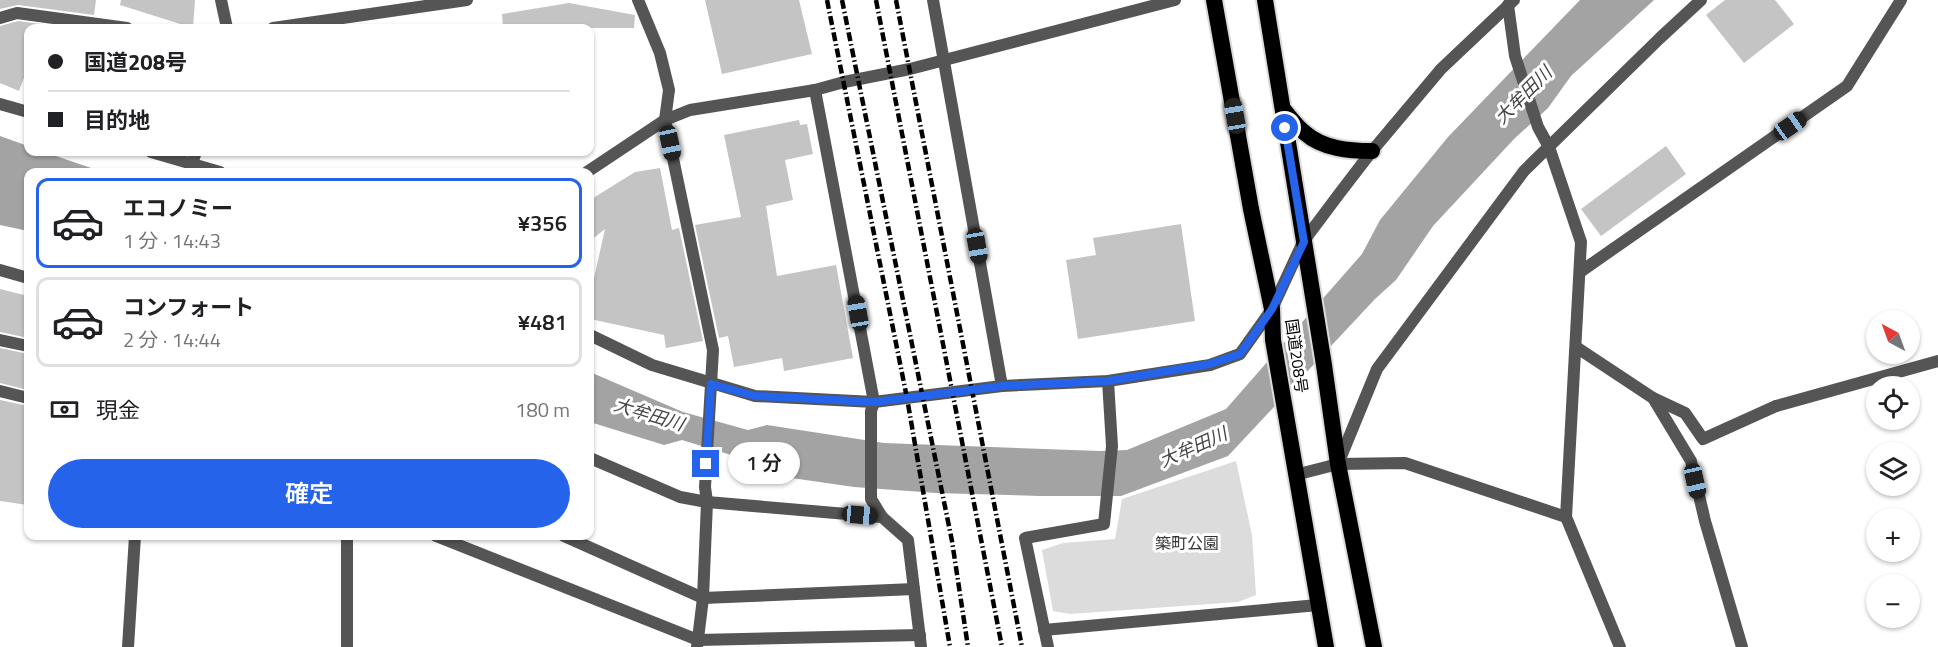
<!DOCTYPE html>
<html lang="ja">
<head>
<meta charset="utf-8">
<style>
	body { margin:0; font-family:"Titillium Web","Noto Sans JP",sans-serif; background:#f6f6f6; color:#202124; height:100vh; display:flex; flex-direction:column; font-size:22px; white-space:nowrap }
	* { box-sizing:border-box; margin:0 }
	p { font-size:20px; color:#757577 }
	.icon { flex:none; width:33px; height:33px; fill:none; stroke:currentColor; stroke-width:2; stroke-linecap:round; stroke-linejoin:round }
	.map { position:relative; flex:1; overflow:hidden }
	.sheet { position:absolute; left:24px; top:168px; width:570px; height:372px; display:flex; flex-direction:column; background:#fff; border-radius:12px; box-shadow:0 2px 4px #0004 }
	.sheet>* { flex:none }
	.top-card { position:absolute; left:24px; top:24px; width:570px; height:132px; border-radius:12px; box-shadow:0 2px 4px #0004; display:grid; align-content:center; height:132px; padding:0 24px; background:#fff }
	.needle { width:39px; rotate:319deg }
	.fabs { position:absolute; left:1866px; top:310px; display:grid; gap:12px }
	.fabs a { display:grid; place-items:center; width:54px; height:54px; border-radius:50%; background:#fff; box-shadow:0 2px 4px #0004; font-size:30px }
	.end { position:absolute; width:27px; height:27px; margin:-14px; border:8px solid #2563eb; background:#fff; box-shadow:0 0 0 3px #fff }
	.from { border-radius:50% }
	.bubble { position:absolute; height:42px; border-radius:21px; background:#fff; box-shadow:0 2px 4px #0004; font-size:20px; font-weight:600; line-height:42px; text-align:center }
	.car { position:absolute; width:18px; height:36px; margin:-18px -9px; border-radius:8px; box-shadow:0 0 4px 2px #0007; background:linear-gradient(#222 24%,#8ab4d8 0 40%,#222 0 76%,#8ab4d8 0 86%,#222 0) }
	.top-card b { display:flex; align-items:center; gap:21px; height:57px; font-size:22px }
	.top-card b+b { border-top:2px solid #e0e0e0 }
	.top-card i { width:15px; height:15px; background:#202124 }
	ul { padding:10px 0 0; list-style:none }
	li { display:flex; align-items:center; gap:18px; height:90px; margin:0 12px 9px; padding:0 12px; border:3px solid #e0e0e0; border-radius:12px }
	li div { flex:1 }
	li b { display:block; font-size:22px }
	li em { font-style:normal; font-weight:600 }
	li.on { border-color:#2563eb }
	li>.icon { width:54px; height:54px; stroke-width:1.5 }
	.pay { display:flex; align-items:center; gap:15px; height:66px; padding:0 24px; font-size:22px }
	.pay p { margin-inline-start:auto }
	.cta { display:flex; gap:12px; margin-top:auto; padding:12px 24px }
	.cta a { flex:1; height:69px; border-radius:36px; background:#2563eb; color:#fff; font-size:24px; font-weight:600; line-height:69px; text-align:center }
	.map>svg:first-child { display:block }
	.green { fill:#dcdcdc }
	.water { fill:#a3a3a3 }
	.building { fill:#c4c4c4 }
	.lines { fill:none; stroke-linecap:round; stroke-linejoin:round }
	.trunk-casing { stroke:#dbdbdb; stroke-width:20 }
	.service { stroke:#555; stroke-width:12 }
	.pedestrian { stroke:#555; stroke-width:12 }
	.minor { stroke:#555; stroke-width:12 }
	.trunk { stroke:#000; stroke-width:16 }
	.rail { stroke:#000; stroke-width:4.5; stroke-dasharray:9 3 1.5 3; stroke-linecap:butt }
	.route { stroke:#2563eb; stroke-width:8 }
	.labels { text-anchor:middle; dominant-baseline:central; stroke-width:6; stroke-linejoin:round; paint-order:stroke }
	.street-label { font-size:16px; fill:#000; stroke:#fff }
	.park-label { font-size:16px; fill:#333; stroke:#fff }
	.water-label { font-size:18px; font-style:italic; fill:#444; stroke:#fff }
</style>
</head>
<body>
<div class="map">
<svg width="1938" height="647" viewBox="0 0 1938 647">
	<rect width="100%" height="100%" fill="#fff"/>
	<path class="green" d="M1236 461 1252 535 1256 595 1238 602 1070 614 1053 611 1042 550 1063 543 1115 539 1122 499Z"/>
	<g class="water">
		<path d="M1580 0H1654L1571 76 1548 108 1514 139 1433 226 1396 280 1375 299 1228 456 1121 496H1041L936 493 854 487 764 474 744 459 682 440 664 445 590 422V372L683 412 748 430 767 425 884 443 1100 451 1127 450 1226 409 1362 254 1380 220 1448 137Z"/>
		<path d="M0 136 28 146V152H44L103 172H28V231L0 225Z"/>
	</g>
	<g class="building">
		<path d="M0 0H96L94 15 18 5 0 9Z"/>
		<path d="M121 0H195L193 28 120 5Z"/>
		<path d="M705 0H799L812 54 722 74Z"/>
		<path d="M1725 0H1775L1794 24 1744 63 1706 15Z"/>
		<path d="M569 3 635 15 634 28H503L502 14Z"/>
		<path d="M18 21 70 28H28V67L19 91 0 83V26Z"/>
		<path d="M799 120 800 125 807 124 813 154 785 160 793 200 766 206 777 276 836 265 853 358 784 371 782 358 734 367 728 336 719 338 695 225 741 217 724 135Z"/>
		<path d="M1666 146 1686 174 1601 236 1581 209Z"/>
		<path d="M660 168 672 230 679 228 703 341 666 348 664 335 590 319V296L605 229 590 241V200L635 172Z"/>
		<path d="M1181 224 1195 321 1078 339 1066 260 1096 255 1093 238Z"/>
		<path d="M0 289 28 296V338L0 332Z"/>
		<path d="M0 348 28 354V390L0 383Z"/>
		<path d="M0 400 28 406V505L0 501Z"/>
	</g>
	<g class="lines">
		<g class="trunk-casing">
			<g id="trunk">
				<path d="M1214 0 1251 209 1272 309 1273 340 1326 647"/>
				<path d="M1265 0 1324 365 1338 464 1374 647"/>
				<path d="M1283 109C1290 117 1297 127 1305 133 1323 149 1350 151 1372 151"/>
			</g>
		</g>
		<path class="service" d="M1653 398 1685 413 1703 439 1776 406"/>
		<g class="pedestrian">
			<path d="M0 340 28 346"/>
			<path d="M347 536V647"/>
			<path d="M564 536 703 598 914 589"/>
		</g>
		<g class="minor">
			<path d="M221 0 227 28"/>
			<path d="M638 0 660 53 669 90 665 120 713 350 705 487 707 502 703 598 697 647"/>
			<path d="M933 0 1002 386"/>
			<path d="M1508 5 1515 56 1538 127 1549 147 1581 242 1566 517 1620 647"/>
			<path d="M0 18 17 13 127 28"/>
			<path d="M273 28 467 0"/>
			<path d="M815 90 874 402 871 411V499L882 517"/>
			<path d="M0 104 28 112"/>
			<path d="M151 152 220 172"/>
			<path d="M189 172 196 152"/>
			<path d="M587 172 665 120 690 110 815 90 844 82 910 69 1175 0"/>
			<path d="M0 270 28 278"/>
			<path d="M1580 272 1847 86 1901 0"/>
			<path d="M590 335 652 365 755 396 874 402 1002 386 1108 381 1210 365 1240 354 1272 309 1303 242 1339 194 1372 151 1441 69 1514 0"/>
			<path d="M1576 347 1653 398 1691 461 1705 521 1742 647"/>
			<path d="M0 391 28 398"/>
			<path d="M1776 406 1938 361"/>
			<path d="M590 458 680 497 707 502 882 517 908 540 921 647"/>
			<path d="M1338 464 1405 463 1566 517"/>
			<path d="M1295 475 1338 464 1377 369 1524 171 1660 38 1701 0"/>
			<path d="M436 536 698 640 920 635"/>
			<path d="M1044 630 1318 605"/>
			<path d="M128 647 135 536"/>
			<path d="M1048 647 1025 538 1104 524 1112 446 1108 381"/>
		</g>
		<use href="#trunk" class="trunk"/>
		<g class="rail">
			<path d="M827 0 907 398 950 647"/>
			<path d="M842 0 952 541 968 647"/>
			<path d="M876 0 1002 647"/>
			<path d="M896 0 1022 647"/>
		</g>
	</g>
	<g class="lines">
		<path class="route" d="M706 464 711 384 755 396 874 402 1002 386 1108 381 1210 364 1240 354 1272 309 1304 242 1285 128"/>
	</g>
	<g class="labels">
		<g class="street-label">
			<text transform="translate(1297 356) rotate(82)">国道208号</text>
		</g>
		<g class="park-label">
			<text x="1187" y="543">築町公園</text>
		</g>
		<g class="water-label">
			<text transform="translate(1523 95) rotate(-45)">大牟田川</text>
			<text transform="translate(649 414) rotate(17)">大牟田川</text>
			<text transform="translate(1193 447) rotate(-24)">大牟田川</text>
		</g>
	</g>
</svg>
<div class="fabs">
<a><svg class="needle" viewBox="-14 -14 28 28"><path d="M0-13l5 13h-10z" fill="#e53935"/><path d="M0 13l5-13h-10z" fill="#757577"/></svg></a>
<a><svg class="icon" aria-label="locate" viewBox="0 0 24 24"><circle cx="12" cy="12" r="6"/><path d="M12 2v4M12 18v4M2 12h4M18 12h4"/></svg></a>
<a><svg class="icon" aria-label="layers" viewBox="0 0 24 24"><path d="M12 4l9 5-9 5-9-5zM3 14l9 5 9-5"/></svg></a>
<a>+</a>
<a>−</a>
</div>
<i class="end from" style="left:1285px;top:128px"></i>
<i class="end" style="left:706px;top:464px"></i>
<div class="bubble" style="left:728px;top:442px;width:72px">1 分</div>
<i class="car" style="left:1235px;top:116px;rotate:350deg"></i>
<i class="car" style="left:1790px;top:126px;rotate:55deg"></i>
<i class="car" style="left:670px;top:143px;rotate:168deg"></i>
<i class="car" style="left:977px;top:246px;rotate:170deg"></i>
<i class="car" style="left:858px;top:313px;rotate:350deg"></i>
<i class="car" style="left:1695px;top:481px;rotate:167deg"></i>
<i class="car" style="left:860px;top:515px;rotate:95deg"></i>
<div class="top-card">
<b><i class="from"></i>国道208号</b>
<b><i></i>目的地</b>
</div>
<section class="sheet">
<ul>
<li class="on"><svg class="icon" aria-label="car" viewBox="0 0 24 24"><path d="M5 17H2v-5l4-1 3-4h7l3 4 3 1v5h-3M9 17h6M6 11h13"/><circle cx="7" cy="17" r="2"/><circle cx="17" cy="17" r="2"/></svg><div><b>エコノミー</b><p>1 分 · 14:43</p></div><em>¥356</em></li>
<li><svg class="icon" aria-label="car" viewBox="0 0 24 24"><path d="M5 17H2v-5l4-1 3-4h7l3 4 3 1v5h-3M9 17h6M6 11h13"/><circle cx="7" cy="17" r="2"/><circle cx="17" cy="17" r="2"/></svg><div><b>コンフォート</b><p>2 分 · 14:44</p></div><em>¥481</em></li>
</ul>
<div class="pay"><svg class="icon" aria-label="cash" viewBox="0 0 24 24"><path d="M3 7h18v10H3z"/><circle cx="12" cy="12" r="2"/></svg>現金<p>180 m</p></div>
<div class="cta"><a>確定</a></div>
</section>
</div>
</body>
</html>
